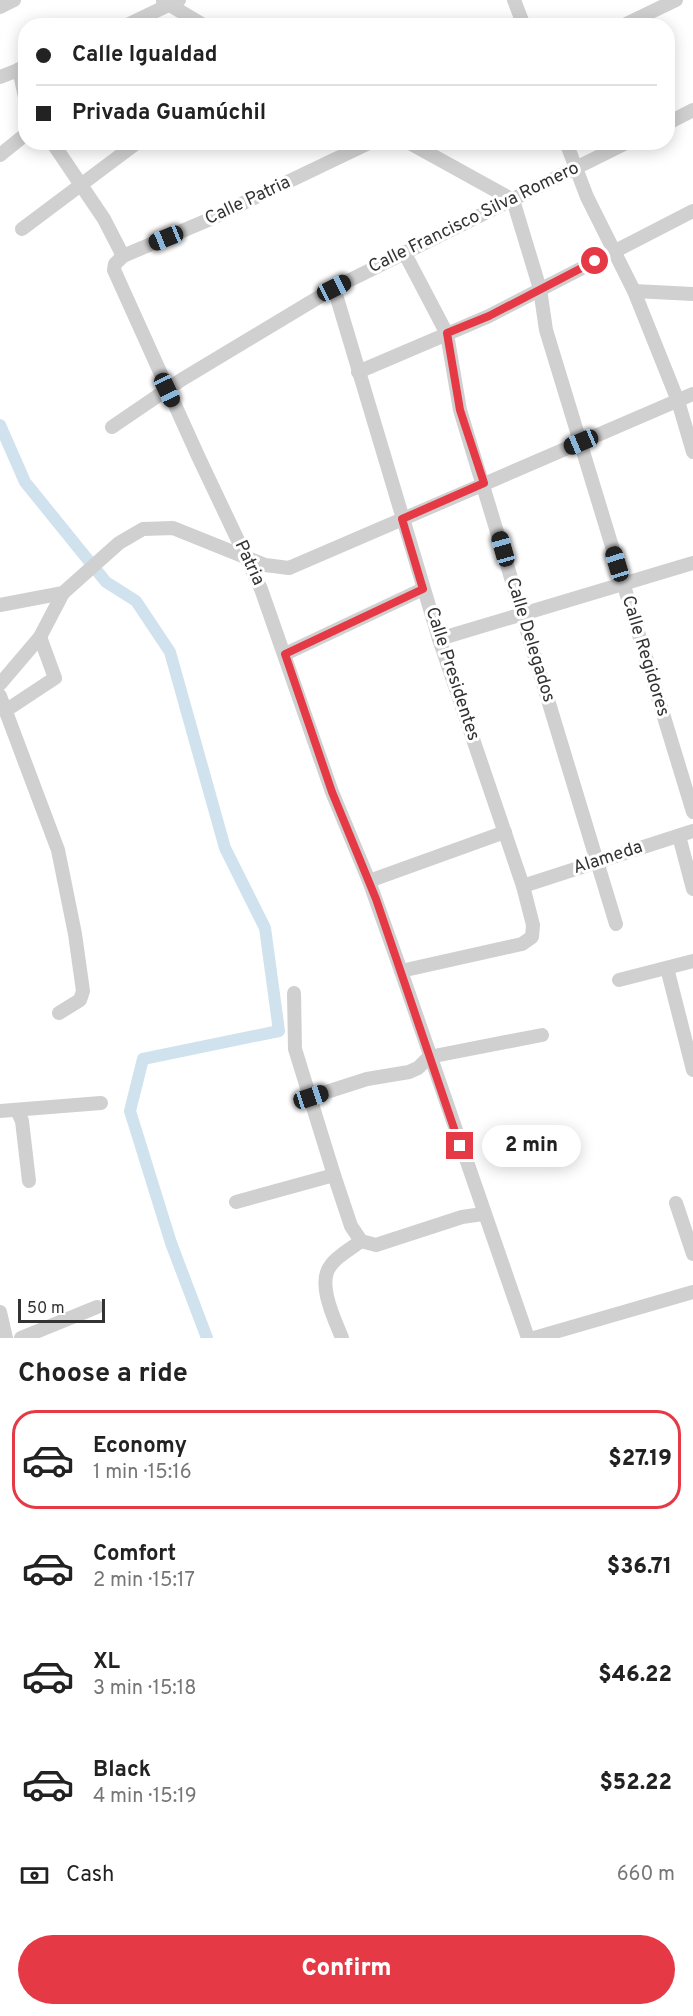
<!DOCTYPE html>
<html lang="en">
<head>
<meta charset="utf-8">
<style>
	body { margin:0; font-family:Overpass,sans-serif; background:#f6f6f6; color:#222; height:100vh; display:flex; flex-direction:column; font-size:22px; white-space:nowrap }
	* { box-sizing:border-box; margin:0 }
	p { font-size:20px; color:#767676 }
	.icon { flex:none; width:33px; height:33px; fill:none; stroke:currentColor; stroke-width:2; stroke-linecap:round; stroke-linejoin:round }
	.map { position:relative; height:1338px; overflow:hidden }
	.details { display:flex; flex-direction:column; background:#fff; flex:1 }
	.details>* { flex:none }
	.top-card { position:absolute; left:18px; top:18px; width:657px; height:132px; border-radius:24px; box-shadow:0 3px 15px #0003; display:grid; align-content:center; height:132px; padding:0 18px; background:#fff }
	.scale { position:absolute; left:18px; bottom:15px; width:87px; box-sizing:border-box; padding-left:6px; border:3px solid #333; border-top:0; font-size:16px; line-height:21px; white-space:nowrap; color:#333; -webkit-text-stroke:4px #fff; paint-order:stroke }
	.end { position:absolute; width:27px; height:27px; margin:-14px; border:8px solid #e63946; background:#fff; box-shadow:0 0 0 3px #fff }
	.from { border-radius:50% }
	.bubble { position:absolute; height:42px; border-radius:21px; background:#fff; box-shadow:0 3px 15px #0003; font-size:20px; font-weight:800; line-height:42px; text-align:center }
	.car { position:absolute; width:18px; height:36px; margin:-18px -9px; border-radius:8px; box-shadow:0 0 4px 2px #0007; background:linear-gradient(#222 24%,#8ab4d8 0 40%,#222 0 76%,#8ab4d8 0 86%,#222 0) }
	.top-card b { display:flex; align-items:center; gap:21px; height:57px; font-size:22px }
	.top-card b+b { border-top:2px solid #e0e0e0 }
	.top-card i { width:15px; height:15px; background:#222 }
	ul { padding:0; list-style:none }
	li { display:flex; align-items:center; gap:18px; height:99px; margin:0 12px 9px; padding:0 6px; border:3px solid transparent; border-radius:24px }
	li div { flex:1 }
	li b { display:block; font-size:22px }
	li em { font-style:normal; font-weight:800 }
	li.current { border-color:#e63946 }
	li>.icon { width:54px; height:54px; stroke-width:1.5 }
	h2 { padding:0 18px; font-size:27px; line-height:72px }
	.pay { display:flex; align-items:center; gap:15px; height:66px; padding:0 18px; font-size:22px }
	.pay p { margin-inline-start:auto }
	.action { display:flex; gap:12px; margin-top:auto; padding:12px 18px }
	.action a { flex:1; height:69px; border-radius:36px; background:#e63946; color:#fff; font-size:24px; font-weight:800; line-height:69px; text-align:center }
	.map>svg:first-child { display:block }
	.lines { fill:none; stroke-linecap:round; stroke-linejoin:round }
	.canal { stroke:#cfe2ee; stroke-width:12 }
	.minor { stroke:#d0d0d0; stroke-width:14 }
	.route { stroke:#e63946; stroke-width:8 }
	.labels { text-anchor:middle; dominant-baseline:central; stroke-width:6; stroke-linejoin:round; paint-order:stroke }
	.street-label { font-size:18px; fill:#333; stroke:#fff }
</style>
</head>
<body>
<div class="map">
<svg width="693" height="1338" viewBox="0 0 693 1338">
	<rect width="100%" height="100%" fill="#fff"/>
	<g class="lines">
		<path class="canal" d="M0 425 25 482 106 582 136 601 170 652 225 848 265 928 279 1031 143 1059 130 1111 171 1243 207 1338"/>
		<g class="minor">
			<path d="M514 0 524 26"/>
			<path d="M163 1 205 26"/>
			<path d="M0 7 14 0"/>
			<path d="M125 26 179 0"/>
			<path d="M622 26 676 0"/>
			<path d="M19 69 26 102"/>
			<path d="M0 77 26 67"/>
			<path d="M668 123 693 110"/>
			<path d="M52 142 104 219 123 256"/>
			<path d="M371 142 208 220 123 256 115 264 114 270 198 456 261 589 332 792 369 881 401 971"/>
			<path d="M408 142 513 200 540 289 546 330 693 812"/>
			<path d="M566 142 587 197 634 291 678 401 693 452"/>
			<path d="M0 155 26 134"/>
			<path d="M22 229 138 142"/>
			<path d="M334 288 439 639 523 886 533 925 532 937 522 944 401 971 528 1338"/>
			<path d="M634 291 693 294"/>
			<path d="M358 372 447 334 404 252"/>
			<path d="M112 427 181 380 334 288 628 142"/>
			<path d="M0 605 63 593 119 543 143 529 173 528 265 565 289 568 693 394"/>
			<path d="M439 639 693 563"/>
			<path d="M285 654 423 589"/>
			<path d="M0 684 40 637 63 593"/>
			<path d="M0 696 58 850 75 934 83 991 80 1000 59 1013"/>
			<path d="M5 711 55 678 40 637"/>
			<path d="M679 836 693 889"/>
			<path d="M369 881 505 832"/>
			<path d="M523 886 693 831"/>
			<path d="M616 924 460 410 447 334 489 316 693 211"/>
			<path d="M667 968 693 1070"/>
			<path d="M619 980 693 961"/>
			<path d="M294 993 295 1049 334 1175 351 1226 361 1241 376 1245 462 1217 483 1214"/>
			<path d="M311 1097 367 1079 409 1072 418 1068 429 1057 542 1035"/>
			<path d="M17 1110 22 1121 29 1181"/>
			<path d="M0 1111 101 1103"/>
			<path d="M236 1202 334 1175"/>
			<path d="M676 1203 693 1254"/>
			<path d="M0 1312 6 1338"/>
			<path d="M21 1338 97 1307"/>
			<path d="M342 1338C335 1320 316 1283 331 1265 337 1256 352 1248 361 1241"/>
			<path d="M534 1338 693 1292"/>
		</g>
	</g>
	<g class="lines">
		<path class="route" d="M460 1146 376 899 332 792 285 654 423 589 402 519 484 483 460 410 447 333 489 316 595 261"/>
	</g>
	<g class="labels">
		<g class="street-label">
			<text transform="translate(248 201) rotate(-25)">Calle Patria</text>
			<text transform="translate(474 218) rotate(-26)">Calle Francisco Silva Romero</text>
			<text transform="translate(249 563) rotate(65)">Patria</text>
			<text transform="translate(530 640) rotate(73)">Calle Delegados</text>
			<text transform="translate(645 656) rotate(73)">Calle Regidores</text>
			<text transform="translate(452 674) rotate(72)">Calle Presidentes</text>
			<text transform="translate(608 858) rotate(-18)">Alameda</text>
		</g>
	</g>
</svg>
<div class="scale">50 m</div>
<i class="end from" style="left:595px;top:261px"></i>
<i class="end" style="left:460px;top:1146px"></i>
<div class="bubble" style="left:482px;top:1125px;width:99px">2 min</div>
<i class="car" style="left:166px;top:238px;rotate:248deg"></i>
<i class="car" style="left:334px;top:288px;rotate:63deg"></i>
<i class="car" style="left:167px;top:390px;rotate:155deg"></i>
<i class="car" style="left:581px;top:442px;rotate:247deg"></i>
<i class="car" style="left:503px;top:549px;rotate:344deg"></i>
<i class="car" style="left:617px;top:564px;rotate:343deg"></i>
<i class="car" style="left:311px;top:1097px;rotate:72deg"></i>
<div class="top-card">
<b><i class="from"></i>Calle Igualdad</b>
<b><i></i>Privada Guamúchil</b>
</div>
</div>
<section class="details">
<h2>Choose a ride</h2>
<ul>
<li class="current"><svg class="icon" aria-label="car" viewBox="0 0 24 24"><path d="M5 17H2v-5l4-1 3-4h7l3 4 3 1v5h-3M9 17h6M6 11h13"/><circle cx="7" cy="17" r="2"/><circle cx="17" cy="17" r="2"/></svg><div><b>Economy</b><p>1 min · 15:16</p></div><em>$27.19</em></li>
<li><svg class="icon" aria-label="car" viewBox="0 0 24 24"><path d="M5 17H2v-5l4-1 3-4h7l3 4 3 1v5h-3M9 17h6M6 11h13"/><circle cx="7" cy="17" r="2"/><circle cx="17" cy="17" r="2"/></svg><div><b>Comfort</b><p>2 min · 15:17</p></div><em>$36.71</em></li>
<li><svg class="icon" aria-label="car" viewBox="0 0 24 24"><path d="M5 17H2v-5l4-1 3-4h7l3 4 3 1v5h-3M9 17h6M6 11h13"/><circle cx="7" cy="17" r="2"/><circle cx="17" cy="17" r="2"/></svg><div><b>XL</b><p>3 min · 15:18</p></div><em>$46.22</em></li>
<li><svg class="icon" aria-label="car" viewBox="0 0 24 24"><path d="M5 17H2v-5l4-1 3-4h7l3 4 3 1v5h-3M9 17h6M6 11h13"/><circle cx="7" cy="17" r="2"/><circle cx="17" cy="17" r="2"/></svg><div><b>Black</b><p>4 min · 15:19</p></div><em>$52.22</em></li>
</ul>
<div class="pay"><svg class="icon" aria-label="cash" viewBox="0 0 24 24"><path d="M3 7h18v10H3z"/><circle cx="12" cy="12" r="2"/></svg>Cash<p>660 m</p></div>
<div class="action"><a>Confirm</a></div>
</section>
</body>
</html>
